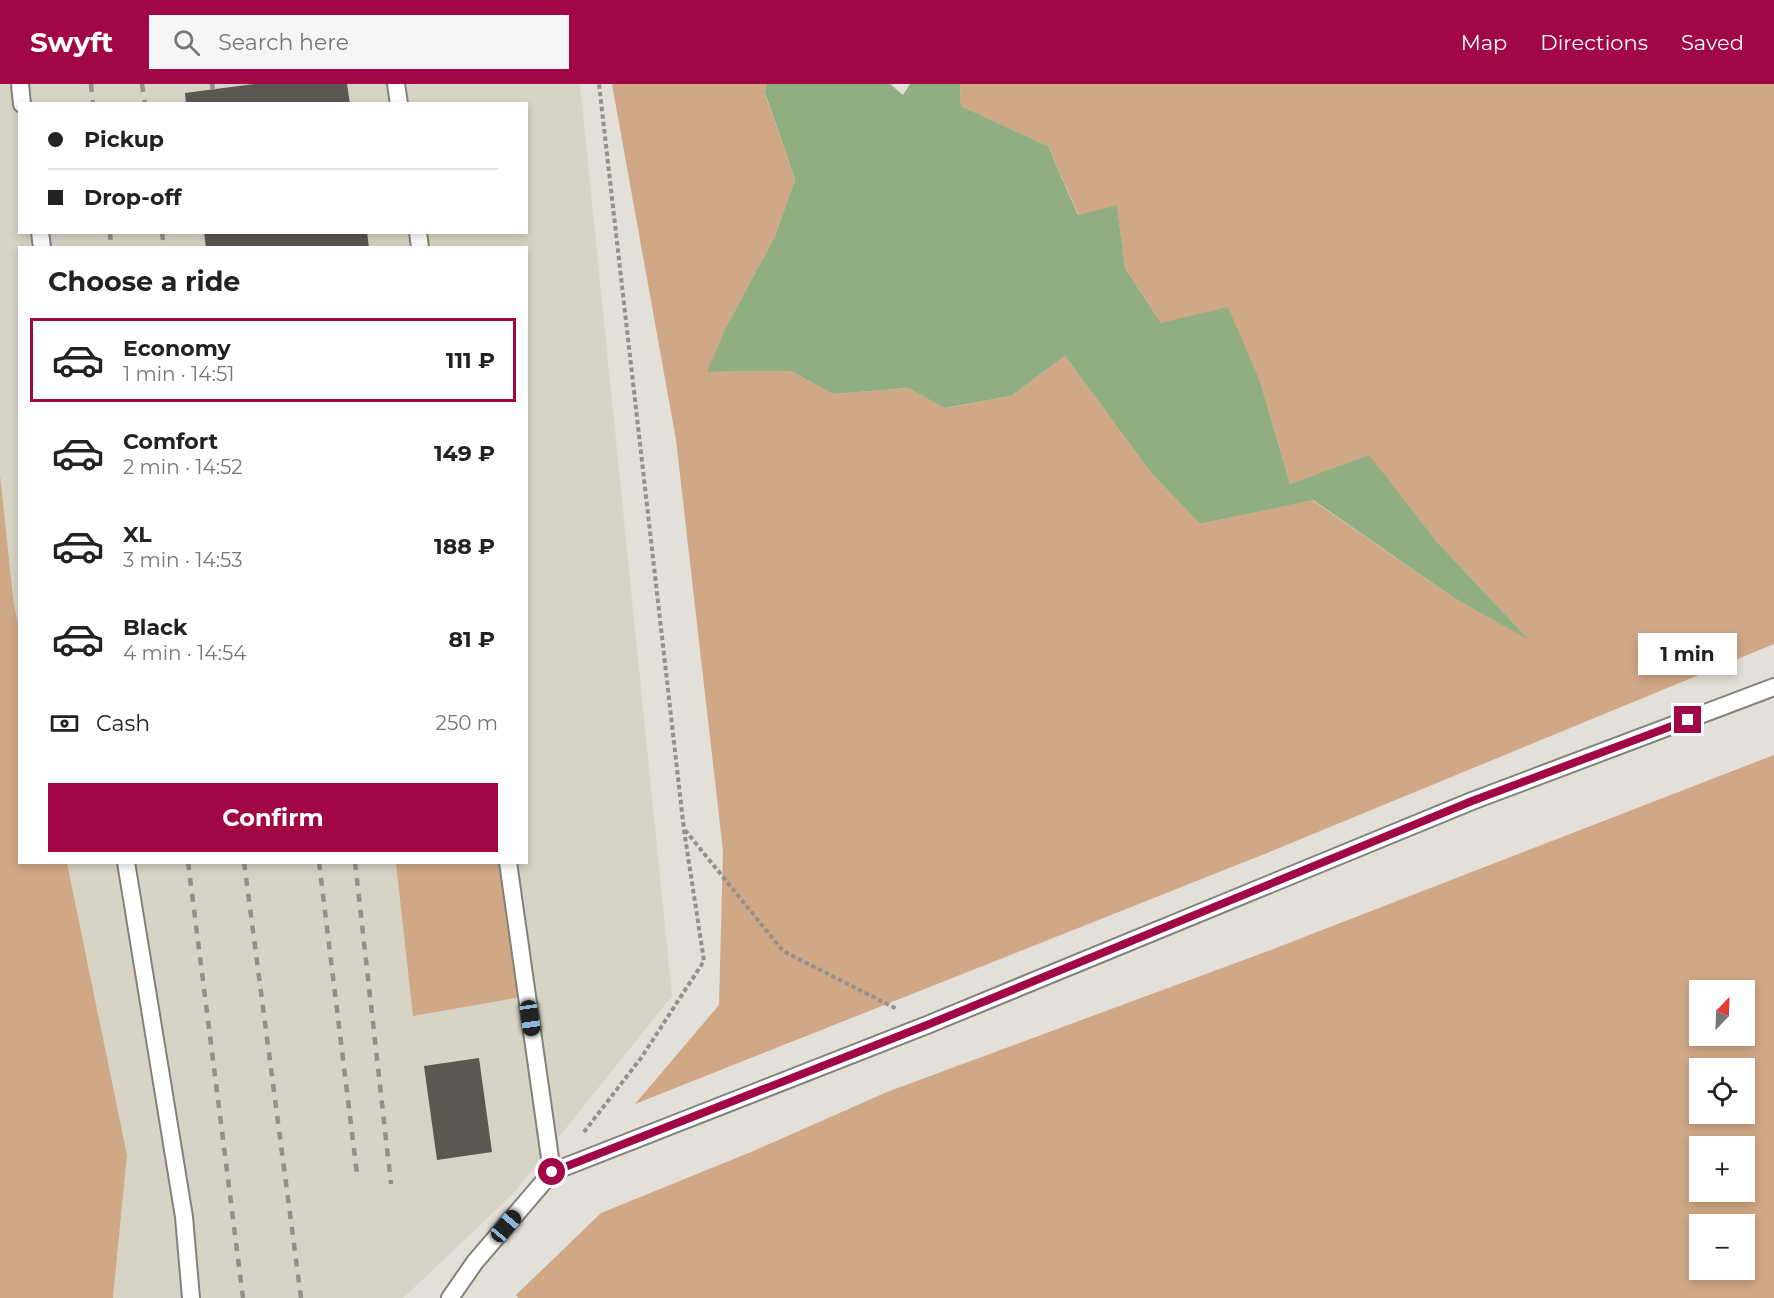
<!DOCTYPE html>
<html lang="en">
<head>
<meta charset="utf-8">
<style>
	body { margin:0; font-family:Montserrat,sans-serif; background:#f6f6f6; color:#222; height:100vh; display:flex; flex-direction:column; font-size:22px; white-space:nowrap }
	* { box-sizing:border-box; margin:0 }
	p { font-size:20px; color:#767676 }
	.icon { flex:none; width:33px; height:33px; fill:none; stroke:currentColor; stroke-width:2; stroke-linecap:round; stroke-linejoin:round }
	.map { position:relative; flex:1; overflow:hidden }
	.details { position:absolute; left:18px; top:162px; width:510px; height:618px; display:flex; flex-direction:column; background:#fff; border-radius:0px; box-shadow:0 3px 9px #0003 }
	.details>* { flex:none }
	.guide { position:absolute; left:18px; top:18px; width:510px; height:132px; border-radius:0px; box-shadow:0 3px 9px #0003; display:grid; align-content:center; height:132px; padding:0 30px; background:#fff }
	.needle { width:39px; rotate:23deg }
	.fabs { position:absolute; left:1689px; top:896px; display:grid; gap:12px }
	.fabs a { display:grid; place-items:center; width:66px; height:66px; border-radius:0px; background:#fff; box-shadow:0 3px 9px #0003; font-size:30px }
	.end { position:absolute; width:27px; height:27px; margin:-14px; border:8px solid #a10646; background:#fff; box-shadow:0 0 0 3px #fff }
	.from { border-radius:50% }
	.bubble { position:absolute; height:42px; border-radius:0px; background:#fff; box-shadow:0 3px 9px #0003; font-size:20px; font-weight:700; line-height:42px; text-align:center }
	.car { position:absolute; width:18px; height:36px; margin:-18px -9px; border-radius:8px; box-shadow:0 0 4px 2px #0007; background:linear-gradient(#222 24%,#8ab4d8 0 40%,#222 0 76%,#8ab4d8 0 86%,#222 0) }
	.guide b { display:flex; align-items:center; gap:21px; height:57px; font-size:22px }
	.guide b+b { border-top:2px solid #e0e0e0 }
	.guide i { width:15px; height:15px; background:#222 }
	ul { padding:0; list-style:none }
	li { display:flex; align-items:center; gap:18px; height:84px; margin:0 12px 9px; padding:0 18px; border:3px solid transparent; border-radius:0px }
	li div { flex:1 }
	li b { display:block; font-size:22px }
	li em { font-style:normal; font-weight:700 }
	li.selected { border-color:#a10646 }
	li>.icon { width:54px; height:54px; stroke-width:1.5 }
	h2 { padding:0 30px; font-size:27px; line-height:72px }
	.pay { display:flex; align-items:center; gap:15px; height:66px; padding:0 30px; font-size:22px }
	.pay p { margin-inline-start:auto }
	.cta { display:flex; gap:12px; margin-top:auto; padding:12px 30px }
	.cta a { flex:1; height:69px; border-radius:0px; background:#a10646; color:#fff; font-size:24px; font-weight:700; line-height:69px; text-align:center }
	header { display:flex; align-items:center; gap:36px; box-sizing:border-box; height:84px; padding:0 30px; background:#a10646; color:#fff }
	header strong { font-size:28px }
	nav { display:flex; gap:33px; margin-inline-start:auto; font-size:21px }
	.search { width:420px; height:54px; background:#f6f6f6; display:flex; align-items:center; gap:15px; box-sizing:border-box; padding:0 21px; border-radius:0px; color:#767676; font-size:22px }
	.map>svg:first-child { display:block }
	.built { fill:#d7d4c5; fill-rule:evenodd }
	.green { fill:#d1a886; fill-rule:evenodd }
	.water { fill:#91ae83 }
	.building { fill:#5b5751 }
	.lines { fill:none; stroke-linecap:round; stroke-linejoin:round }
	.service-casing { stroke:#83827a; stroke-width:20 }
	.path { stroke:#93918b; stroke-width:4; stroke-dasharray:4.5 3; stroke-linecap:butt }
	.service { stroke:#fff; stroke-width:16 }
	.rail { stroke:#91908a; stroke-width:4.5; stroke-dasharray:8 8; stroke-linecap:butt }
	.route { stroke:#a10646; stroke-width:8 }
</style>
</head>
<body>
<header>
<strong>Swyft</strong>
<div class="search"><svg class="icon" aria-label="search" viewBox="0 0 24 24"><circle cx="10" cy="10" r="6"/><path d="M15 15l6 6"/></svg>Search here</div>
<nav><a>Map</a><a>Directions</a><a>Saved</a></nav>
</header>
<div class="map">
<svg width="1774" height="1214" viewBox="0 0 1774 1214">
	<rect width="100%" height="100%" fill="#e2e0d8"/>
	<path class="built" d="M0 0H580L672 912 513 1110 403 1214H113L127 1071 67 779 526 778V164H20L19 547 14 522 0 390ZM20 20H526V148H20Z"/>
	<g class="green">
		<path d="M612 0H766L765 10 795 95 775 152 725 245 708 288 791 287 833 310 908 304 946 324 1011 312 1065 272 1152 390 1200 440 1312 416 1454 514 1527 554 1438 459 1369 372 1290 400 1261 300 1161 239 1125 184 1117 122 1079 132 1048 62 961 22 960 0H1774V560L1267 769 635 1020 719 921 723 767 676 356Z"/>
		<path d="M0 390 14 522 20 547V778L67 779 127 1071 113 1214H0Z"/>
		<path d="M1774 671V1214H518L516 1211 601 1129 751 1068 887 1008 1268 867ZM1700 906H1744V951H1700ZM1700 984H1744V1029H1700ZM1700 1062H1744V1107H1700ZM1700 1140H1744V1185H1700Z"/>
		<path d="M396 779H508L527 912 413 932Z"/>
	</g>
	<path class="water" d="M766 0H890L903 11 910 0H960L961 22 1048 62 1078 131 1117 121 1125 184 1161 239 1228 223 1261 300 1290 400 1369 371 1438 459 1529 556 1454 514 1313 416 1200 440 1152 390 1065 272 1011 312 945 324 908 304 833 310 791 287 707 288 725 245 775 152 795 95 765 9Z"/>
	<g class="building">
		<path d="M254 0H347L350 20H186L185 9Z"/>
		<path d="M204 148H367L369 164H206Z"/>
		<path d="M479 974 492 1068 437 1076 424 982Z"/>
	</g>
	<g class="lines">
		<g class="service-casing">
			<g id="service">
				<path d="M20 0 22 20"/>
				<path d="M396 0 399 20"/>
				<path d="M40 148 42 164"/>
				<path d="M418 148 420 164"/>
				<path d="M126 778 184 1133 191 1214"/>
				<path d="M508 778 552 1088 927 941 1472 717 1774 603"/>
				<path d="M450 1214 475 1178 552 1088"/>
			</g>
		</g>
		<g class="path">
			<path d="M685 746 783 867 897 925"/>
			<path d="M584 1048 641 974 704 877 684 746 599 0"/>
		</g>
		<use href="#service" class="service"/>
		<g class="rail">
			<path d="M91 0 93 20"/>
			<path d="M142 0 145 20"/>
			<path d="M212 0 213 6"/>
			<path d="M110 148 111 164"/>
			<path d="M162 148 164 164"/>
			<path d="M188 778 243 1214"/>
			<path d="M244 778 301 1214"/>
			<path d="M319 778 357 1090"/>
			<path d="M355 778 391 1100"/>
		</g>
	</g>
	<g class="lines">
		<path class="route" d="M552 1088 927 941 1472 717 1688 636"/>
	</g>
</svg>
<div class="fabs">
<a><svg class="needle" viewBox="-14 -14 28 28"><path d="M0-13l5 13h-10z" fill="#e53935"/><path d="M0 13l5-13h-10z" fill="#767676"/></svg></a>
<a><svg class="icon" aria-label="locate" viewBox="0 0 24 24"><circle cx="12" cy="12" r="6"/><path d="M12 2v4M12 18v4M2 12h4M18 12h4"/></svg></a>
<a>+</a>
<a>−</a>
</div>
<i class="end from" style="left:552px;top:1088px"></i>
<i class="end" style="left:1688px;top:636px"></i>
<div class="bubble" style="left:1638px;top:549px;width:99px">1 min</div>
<i class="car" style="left:530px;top:934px;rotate:172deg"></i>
<i class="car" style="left:506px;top:1142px;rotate:40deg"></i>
<div class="guide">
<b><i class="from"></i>Pickup</b>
<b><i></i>Drop-off</b>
</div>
<section class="details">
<h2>Choose a ride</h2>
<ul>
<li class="selected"><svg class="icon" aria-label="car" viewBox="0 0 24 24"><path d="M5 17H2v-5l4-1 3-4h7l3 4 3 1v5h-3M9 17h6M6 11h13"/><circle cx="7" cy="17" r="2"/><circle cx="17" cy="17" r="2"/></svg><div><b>Economy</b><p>1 min · 14:51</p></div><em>111 ₽</em></li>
<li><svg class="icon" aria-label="car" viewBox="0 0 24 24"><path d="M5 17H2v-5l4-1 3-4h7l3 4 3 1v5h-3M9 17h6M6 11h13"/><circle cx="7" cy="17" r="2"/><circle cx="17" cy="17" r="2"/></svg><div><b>Comfort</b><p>2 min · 14:52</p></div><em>149 ₽</em></li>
<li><svg class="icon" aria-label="car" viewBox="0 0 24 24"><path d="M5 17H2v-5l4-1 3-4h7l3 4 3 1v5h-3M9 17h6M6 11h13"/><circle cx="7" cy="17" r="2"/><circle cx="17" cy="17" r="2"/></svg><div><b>XL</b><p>3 min · 14:53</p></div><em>188 ₽</em></li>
<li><svg class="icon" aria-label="car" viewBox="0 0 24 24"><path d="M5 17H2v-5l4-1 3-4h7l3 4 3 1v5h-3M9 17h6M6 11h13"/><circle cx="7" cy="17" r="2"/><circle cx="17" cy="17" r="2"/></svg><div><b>Black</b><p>4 min · 14:54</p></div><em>81 ₽</em></li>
</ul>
<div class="pay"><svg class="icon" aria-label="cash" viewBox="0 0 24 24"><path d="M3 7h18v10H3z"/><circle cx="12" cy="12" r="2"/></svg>Cash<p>250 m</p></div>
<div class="cta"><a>Confirm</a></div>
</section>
</div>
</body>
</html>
